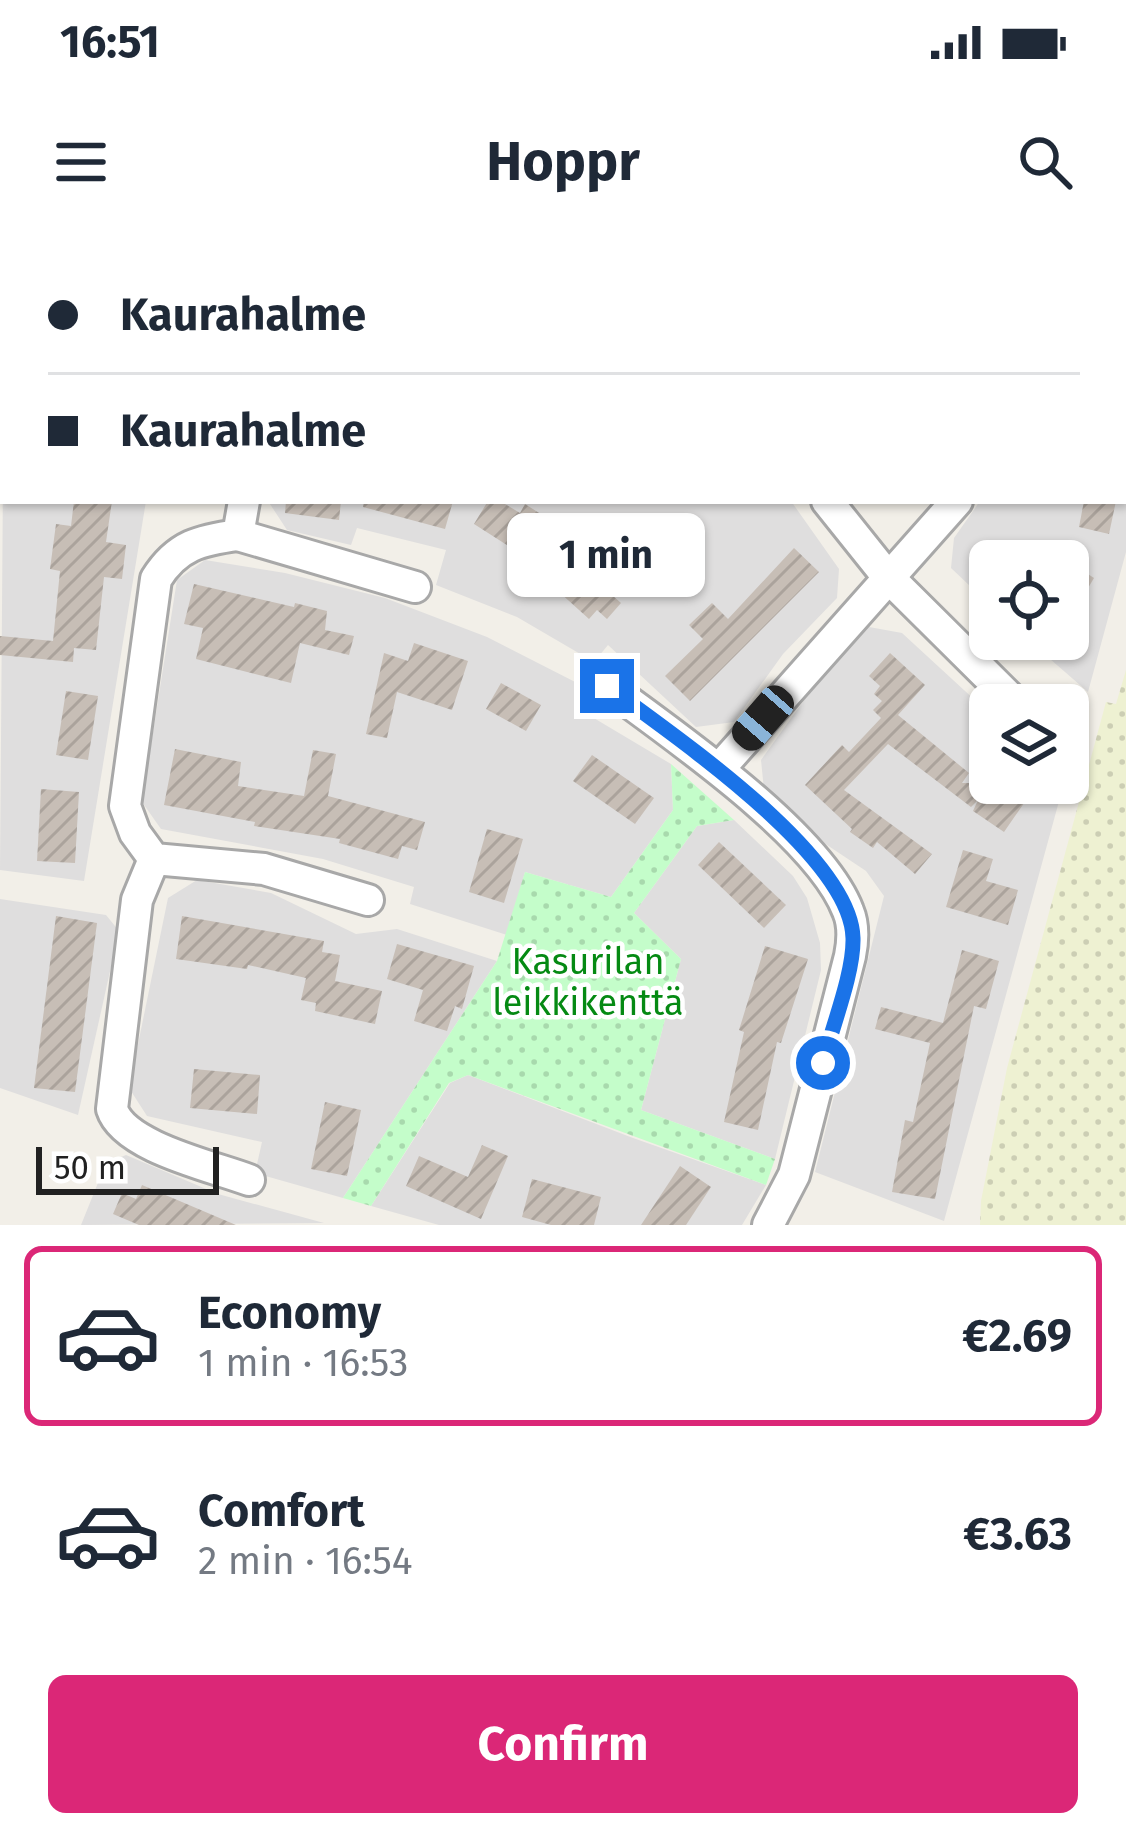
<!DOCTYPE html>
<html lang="en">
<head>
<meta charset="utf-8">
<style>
	body { margin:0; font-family:"Fira Sans",sans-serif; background:#f6f6f7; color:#1f2937; height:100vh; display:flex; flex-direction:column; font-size:45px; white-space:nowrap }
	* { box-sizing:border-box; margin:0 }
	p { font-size:39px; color:#747a83 }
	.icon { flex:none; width:66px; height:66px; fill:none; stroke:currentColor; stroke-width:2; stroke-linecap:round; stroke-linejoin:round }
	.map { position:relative; height:985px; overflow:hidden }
	.side { display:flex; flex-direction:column; background:#fff; flex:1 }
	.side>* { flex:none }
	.top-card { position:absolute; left:0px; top:0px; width:1128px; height:264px; box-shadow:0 3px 9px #0004; display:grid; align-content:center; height:264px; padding:0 48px; background:#fff }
	.controls { position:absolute; left:969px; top:300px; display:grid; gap:24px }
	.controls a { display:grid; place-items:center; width:120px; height:120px; border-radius:18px; background:#fff; box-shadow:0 3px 9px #0004; font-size:60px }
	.scale { position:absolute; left:36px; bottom:30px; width:183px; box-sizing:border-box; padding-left:12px; border:6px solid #212121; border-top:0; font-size:33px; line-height:42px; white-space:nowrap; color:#212121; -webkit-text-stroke:9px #fff; paint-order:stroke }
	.end { position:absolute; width:54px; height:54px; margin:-27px; border:15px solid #1a73e8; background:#fff; box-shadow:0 0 0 6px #fff }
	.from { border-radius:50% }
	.bubble { position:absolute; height:84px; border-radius:18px; background:#fff; box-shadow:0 3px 9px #0004; font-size:39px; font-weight:700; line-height:84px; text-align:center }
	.car { position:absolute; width:36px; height:72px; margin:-36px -18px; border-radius:15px; box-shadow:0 0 9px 3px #0007; background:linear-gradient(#222 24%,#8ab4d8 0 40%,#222 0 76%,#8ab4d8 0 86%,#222 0) }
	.top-card b { display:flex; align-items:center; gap:42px; height:114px; font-size:45px }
	.top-card b+b { border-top:3px solid #e0e1e3 }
	.top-card i { width:30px; height:30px; background:#1f2937 }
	ul { padding:21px 0 0; list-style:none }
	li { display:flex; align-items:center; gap:36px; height:180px; margin:0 24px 18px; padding:0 24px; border:6px solid transparent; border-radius:18px }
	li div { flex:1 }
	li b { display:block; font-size:45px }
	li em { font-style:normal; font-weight:700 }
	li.current { border-color:#db2777 }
	li>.icon { width:108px; height:108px; stroke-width:1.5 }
	.button { display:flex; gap:24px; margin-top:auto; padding:24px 48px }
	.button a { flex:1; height:138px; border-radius:18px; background:#db2777; color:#fff; font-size:48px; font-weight:700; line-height:138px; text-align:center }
	.status { display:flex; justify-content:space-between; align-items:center; height:84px; padding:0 60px; background:#fff; direction:ltr }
	.status svg { height:33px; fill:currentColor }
	header { display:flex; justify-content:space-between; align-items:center; height:156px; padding:0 48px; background:#fff; font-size:54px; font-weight:700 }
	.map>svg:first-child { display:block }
	.residential { fill:#dfdede }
	.farmland { fill:url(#farmland-dots) }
	.park { fill:url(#park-dots) }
	.building { fill:url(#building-hatch) }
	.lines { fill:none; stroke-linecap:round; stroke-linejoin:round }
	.minor-casing { stroke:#a8a8a8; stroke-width:36 }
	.minor { stroke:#fff; stroke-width:30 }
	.route { stroke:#1a73e8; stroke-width:15 }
	.labels { text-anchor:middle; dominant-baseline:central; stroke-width:9; stroke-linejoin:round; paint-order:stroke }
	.park-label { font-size:36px; fill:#058a13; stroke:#fff }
</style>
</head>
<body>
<div class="status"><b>16:51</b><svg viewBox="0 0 49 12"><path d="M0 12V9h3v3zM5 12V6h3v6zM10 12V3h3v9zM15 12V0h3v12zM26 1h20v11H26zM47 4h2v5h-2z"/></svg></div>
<header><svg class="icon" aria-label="menu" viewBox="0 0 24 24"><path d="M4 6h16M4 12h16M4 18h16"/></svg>Hoppr<svg class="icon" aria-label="search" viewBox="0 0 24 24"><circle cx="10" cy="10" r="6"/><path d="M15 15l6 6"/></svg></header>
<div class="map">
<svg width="1126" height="985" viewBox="0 0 1126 985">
	<defs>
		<pattern id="farmland-dots" width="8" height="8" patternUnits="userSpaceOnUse" patternTransform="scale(3)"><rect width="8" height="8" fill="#eef1d2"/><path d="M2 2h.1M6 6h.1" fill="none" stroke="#ccceb4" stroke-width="1.8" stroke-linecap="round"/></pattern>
		<pattern id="park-dots" width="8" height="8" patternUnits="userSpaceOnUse" patternTransform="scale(3)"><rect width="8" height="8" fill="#c4fdca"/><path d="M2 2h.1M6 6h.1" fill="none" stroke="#a8d9ad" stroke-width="1.8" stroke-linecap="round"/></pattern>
		<pattern id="building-hatch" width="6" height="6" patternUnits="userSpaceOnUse" patternTransform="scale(3)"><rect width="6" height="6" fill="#c7beb6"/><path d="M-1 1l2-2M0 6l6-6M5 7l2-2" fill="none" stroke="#aba39c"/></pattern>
	</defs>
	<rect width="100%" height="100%" fill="#f2efe8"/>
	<g class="residential">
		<path d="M1070 0H1126V312L1088 452 1027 399H1068V321H990V365L951 328 954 298 980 261H1125V3H1070Z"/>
		<path d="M3 237V261H146L84 641 0 630Z"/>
		<path d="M268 261H791L839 329 837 358 783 414 734 482 696 487 608 405 594 422 517 377 436 345 446 310 357 288 351 305 287 290Z"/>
		<path d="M205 320 285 333 385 358 487 397 583 446 577 468 671 524 673 570 611 657 525 632 507 695 410 664 414 647 323 619 161 589 142 562 177 340Z"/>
		<path d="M869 387 902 393 990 474V543H1064L944 981 815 932 884 656 866 631 812 595 764 550 761 520 810 452Z"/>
		<path d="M734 580 793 636 807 658 820 703 821 730 775 919 641 870 681 719 634 673 697 586Z"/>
		<path d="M197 640 271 653 356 694 397 689 497 721 343 958 255 933 262 902 147 876 129 848 168 658Z"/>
		<path d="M0 659 106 675 119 691 78 875 0 848Z"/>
		<path d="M468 835 633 898 766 945 742 985H439L371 966 450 843Z"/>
		<path d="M126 915 218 954 324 983 81 985 106 923Z"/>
	</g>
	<path class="farmland" d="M1126 430V985H980L981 961 1007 828 1106 462 1116 464Z"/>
	<path class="park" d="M671 524 734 580 697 586 634 673 681 719 641 870 775 919 766 945 468 835 449 843 371 966 343 958 497 721 525 632 611 657 673 570Z"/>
	<g class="building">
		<path d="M74 261H112L106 302 126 305 122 339 104 337 96 410 74 408 73 422 0 415V396L53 401 60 331 50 329 56 284 71 286Z"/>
		<path d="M286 261H341L339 280 285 273Z"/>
		<path d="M364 261H453L445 289 363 267Z"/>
		<path d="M488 261H500L520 273 525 264 558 285 549 299 621 363 607 379 597 370 589 379 548 342 554 335 474 284Z"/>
		<path d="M1084 261H1116L1109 294 1079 287Z"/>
		<path d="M794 308 819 332 690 461 665 436 703 399 689 385 712 363 728 379Z"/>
		<path d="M1068 321 1094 338 1068 382Z"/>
		<path d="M194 344 294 367 295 363 327 371 325 390 354 396 349 415 300 403 291 443 196 419 203 388 184 384Z"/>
		<path d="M414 403 468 421 452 470 397 452 387 498 366 494 384 413 408 421Z"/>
		<path d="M890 413 925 445 898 475 969 533 962 543H1038L1004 592 973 571 978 560 971 567 888 504 844 550 932 614 915 634 877 602 873 608 850 592 852 589 805 545 842 505 849 512 881 478 873 470 882 461 874 454 880 446 869 436Z"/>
		<path d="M501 443 541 465 526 491 486 469Z"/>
		<path d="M66 451 98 456 88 520 56 515Z"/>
		<path d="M175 509 241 522 238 546 304 556 313 510 336 514 328 556 425 582 417 610 402 606 398 619 339 603 340 599 254 586 255 582 164 565Z"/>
		<path d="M592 515 654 558 635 584 573 541Z"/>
		<path d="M41 549 79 552 75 623 37 621Z"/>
		<path d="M487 589 523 599 504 663 469 652Z"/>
		<path d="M719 602 786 665 764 688 698 625Z"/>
		<path d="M963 610 993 619 986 641 1018 650 1008 685 946 667Z"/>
		<path d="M56 676 97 683 75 852 34 848Z"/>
		<path d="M182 676 324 701 322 712 340 715 335 741 382 751 375 784 315 771 316 763 301 760 306 738 248 725 247 729 176 719Z"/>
		<path d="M397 704 474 726 462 769 455 766 447 791 414 781 423 750 387 739Z"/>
		<path d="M765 706 808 719 781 803 777 802 758 890 724 882 744 792 739 790Z"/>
		<path d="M962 710 999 721 986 769 974 766 935 959 892 952 905 880 913 882 930 803 875 789 881 767 943 783Z"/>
		<path d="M194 829 260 835 257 874 190 868Z"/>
		<path d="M325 862 361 870 347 936 311 929Z"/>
		<path d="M482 905 508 916 481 979 406 946 419 916 468 937Z"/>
		<path d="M680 926 711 947 686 985H641Z"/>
		<path d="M532 939 601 957 594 985H551L522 977Z"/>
		<path d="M142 945 236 985H139L113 974 122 953 136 959Z"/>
	</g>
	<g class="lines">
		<g class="minor-casing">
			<g id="minor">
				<path d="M390 0 407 3"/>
				<path d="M284 3V0"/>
				<path d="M1046 3 1047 0"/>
				<path d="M244 261 238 295C201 300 177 305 156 339L125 566 135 593 154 619 264 629 368 660"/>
				<path d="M827 261 887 336 1017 465"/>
				<path d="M238 295 415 347"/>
				<path d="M607 446C673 495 819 595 848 671 854 685 853 701 850 716L794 935 768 985"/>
				<path d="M719 529 957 261"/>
				<path d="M154 619 137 660 112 869C124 907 212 926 249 940"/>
			</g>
		</g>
		<use href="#minor" class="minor"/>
	</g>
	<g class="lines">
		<path class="route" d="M607 446C671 494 851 615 853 698 854 733 832 787 823 823"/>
	</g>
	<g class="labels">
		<g class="park-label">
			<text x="588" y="722">Kasurilan<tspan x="588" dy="41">leikkikenttä</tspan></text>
		</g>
	</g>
</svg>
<div class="controls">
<a><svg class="icon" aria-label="locate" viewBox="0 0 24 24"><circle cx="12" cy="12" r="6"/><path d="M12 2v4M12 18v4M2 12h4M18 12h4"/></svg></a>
<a><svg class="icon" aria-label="layers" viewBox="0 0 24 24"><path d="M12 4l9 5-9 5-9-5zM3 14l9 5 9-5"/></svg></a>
</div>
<div class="scale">50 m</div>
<i class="end from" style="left:823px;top:823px"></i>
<i class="end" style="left:607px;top:446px"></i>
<div class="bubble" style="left:507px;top:273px;width:198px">1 min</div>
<i class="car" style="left:763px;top:478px;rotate:221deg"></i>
<div class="top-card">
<b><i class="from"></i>Kaurahalme</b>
<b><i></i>Kaurahalme</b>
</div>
</div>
<section class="side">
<ul>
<li class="current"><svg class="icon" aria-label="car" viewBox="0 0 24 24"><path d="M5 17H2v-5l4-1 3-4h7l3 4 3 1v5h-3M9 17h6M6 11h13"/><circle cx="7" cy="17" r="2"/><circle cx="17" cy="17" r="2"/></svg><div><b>Economy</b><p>1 min · 16:53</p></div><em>€2.69</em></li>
<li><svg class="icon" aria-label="car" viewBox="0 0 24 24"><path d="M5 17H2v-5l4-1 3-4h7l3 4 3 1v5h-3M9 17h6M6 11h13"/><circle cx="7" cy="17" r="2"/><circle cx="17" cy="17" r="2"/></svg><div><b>Comfort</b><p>2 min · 16:54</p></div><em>€3.63</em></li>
</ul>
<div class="button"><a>Confirm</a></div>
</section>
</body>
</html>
